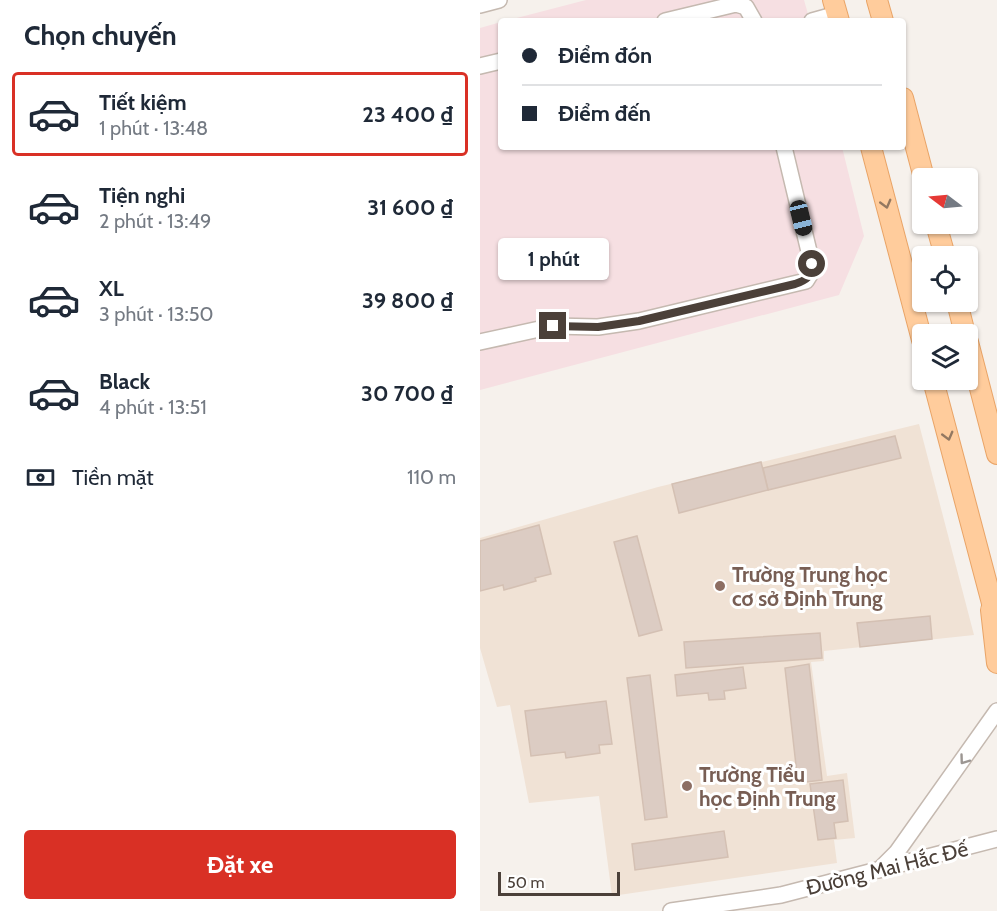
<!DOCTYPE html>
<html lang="vi">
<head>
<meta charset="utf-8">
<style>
	body { margin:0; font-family:Cabin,sans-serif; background:#f6f6f7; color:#1f2937; height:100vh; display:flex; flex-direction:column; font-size:22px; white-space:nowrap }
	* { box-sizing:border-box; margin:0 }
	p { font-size:20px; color:#747a83 }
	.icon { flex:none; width:33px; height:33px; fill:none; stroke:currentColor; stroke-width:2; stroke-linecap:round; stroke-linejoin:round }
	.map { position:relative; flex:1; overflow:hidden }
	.drawer { display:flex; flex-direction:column; background:#fff; width:480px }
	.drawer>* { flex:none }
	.top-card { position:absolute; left:18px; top:18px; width:408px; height:132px; border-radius:6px; box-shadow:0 2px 4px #0004; display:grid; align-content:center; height:132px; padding:0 24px; background:#fff }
	.needle { width:39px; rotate:286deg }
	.buttons { position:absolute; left:432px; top:168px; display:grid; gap:12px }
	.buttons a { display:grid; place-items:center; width:66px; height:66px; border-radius:6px; background:#fff; box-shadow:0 2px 4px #0004; font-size:30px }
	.scale { position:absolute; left:18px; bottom:15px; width:122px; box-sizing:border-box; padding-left:6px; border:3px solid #4b4039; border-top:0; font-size:16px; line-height:21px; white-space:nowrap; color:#4b4039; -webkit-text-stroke:4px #fff; paint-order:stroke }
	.end { position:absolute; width:27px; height:27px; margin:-14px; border:8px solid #4b4039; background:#fff; box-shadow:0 0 0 3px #fff }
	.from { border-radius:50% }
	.bubble { position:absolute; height:42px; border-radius:6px; background:#fff; box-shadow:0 2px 4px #0004; font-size:20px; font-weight:800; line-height:42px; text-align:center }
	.car { position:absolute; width:18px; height:36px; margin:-18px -9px; border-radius:8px; box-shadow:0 0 4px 2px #0007; background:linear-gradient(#222 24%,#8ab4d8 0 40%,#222 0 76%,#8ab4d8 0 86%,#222 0) }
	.top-card b { display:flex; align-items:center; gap:21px; height:57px; font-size:22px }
	.top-card b+b { border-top:2px solid #e0e1e3 }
	.top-card i { width:15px; height:15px; background:#1f2937 }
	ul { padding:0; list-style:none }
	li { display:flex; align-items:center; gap:18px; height:84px; margin:0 12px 9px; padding:0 12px; border:3px solid transparent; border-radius:6px }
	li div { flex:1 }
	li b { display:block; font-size:22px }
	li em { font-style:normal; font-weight:800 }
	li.active { border-color:#d93025 }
	li>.icon { width:54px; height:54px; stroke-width:1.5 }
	h2 { padding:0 24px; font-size:27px; line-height:72px }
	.pay { display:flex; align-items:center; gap:15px; height:66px; padding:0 24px; font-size:22px }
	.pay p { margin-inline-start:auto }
	.cta { display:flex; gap:12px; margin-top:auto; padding:12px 24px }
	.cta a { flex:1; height:69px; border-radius:6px; background:#d93025; color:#fff; font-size:24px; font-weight:800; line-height:69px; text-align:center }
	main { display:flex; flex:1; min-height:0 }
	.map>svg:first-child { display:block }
	.education { fill:#f0e2d5 }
	.medical { fill:#f6dfe2 }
	.building { fill:#dcccc3; stroke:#d4c0b3; stroke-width:1.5 }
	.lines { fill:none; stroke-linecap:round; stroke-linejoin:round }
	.minor-casing { stroke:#c5b9b0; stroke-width:18 }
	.major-casing { stroke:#e9a467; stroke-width:22 }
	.minor { stroke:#fff; stroke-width:15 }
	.major { stroke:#ffcc9c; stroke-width:20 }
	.oneway { stroke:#937861 }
	.oneway2 { stroke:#9c9692 }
	.route { stroke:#4b4039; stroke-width:8 }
	.education-dot { fill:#8d6e63; stroke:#fff; stroke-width:2 }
	.labels { text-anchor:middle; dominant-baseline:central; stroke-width:6; stroke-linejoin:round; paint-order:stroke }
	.education-label { font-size:21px; font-weight:bold; fill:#785e54; stroke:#fff; text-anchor:start }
	.street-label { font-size:21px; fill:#4b4039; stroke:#fff }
</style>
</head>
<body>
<main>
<section class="drawer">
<h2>Chọn chuyến</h2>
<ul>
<li class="active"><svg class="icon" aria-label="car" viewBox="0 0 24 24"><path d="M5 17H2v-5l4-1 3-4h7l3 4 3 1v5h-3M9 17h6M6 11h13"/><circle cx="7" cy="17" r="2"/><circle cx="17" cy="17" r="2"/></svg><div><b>Tiết kiệm</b><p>1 phút · 13:48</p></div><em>23 400 ₫</em></li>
<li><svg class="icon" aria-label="car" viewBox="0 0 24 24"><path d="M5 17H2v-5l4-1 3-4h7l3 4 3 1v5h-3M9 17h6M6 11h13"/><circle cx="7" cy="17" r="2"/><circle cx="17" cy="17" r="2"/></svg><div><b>Tiện nghi</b><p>2 phút · 13:49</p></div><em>31 600 ₫</em></li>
<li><svg class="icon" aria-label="car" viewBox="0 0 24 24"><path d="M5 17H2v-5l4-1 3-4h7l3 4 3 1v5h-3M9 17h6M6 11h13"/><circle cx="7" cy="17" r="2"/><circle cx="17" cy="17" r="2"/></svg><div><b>XL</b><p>3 phút · 13:50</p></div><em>39 800 ₫</em></li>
<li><svg class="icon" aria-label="car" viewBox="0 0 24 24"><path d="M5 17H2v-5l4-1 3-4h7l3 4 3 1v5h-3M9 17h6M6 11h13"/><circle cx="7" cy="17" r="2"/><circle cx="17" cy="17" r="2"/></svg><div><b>Black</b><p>4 phút · 13:51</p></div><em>30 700 ₫</em></li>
</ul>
<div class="pay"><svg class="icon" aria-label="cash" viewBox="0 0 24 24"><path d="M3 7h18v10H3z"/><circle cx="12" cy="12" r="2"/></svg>Tiền mặt<p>110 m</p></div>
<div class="cta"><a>Đặt xe</a></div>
</section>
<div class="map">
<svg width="517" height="911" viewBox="0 0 517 911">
	<rect width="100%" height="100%" fill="#f6f1ec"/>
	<path class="education" d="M439 424 494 635 344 651V661L331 662 347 776 367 773 375 838 354 840 357 863 132 896 119 796 49 803 30 705 17 707 0 648V538L178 487Z"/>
	<g class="medical">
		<path d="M106 0H324L330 21H25Z"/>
		<path d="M21 22V147H362L384 236 359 295 0 390V28Z"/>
	</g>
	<g class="building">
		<path d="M415 436 421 458 288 490 283 468Z"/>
		<path d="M281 462 288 490 199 513 192 484Z"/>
		<path d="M59 525 71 574 55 578 56 581 24 590 23 585 0 591V541Z"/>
		<path d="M157 536 182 630 159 636 134 542Z"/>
		<path d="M450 616 452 639 380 647 377 623Z"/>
		<path d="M340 633 342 658 206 668 204 642Z"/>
		<path d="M329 664 342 780 318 783 305 668Z"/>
		<path d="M263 667 266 688 244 691 245 699 229 700 228 693 197 696 195 675Z"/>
		<path d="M170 675 187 817 165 820 147 678Z"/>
		<path d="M126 701 132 744 119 745 120 753 86 758 85 752 51 756 45 711Z"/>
		<path d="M363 780 368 821 354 823 356 838 338 840 330 784Z"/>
		<path d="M244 831 248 857 155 870 152 844Z"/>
	</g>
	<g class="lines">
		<g class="minor-casing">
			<g id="minor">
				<path d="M0 5 19 0"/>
				<path d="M185 21 256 4 266 7 274 21"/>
				<path d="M332 21 357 14"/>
				<path d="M0 66 21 61"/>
				<path d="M0 342 73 326 118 327 159 321 326 281 331 273 332 264 304 147"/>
				<path d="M399 870 417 852 517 711"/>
				<path d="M191 911 301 895 517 839"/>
			</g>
		</g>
		<g class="major-casing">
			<g id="major">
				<path d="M353 0 359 21"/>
				<path d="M397 0 403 21"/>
				<path d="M423 98 444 178"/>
				<path d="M391 147 442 340"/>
				<path d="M456 224 465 256"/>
				<path d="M477 302 485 334"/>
				<path d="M488 342 517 454"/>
				<path d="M453 380 517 622"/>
				<path d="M511 610 517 663"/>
			</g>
		</g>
		<use href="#minor" class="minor"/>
		<use href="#major" class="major"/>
	</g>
	<defs><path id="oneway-chevron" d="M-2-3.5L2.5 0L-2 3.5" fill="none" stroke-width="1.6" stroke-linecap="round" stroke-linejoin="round" transform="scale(1.5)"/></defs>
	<g class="oneway">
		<use href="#oneway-chevron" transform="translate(406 204) rotate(75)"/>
		<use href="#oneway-chevron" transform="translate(468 436) rotate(75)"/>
	</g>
	<use class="oneway2" href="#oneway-chevron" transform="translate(484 760) rotate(126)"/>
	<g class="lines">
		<path class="route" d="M73 326 118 327 159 321 315 284C327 280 331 277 332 264"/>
	</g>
	<g class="education-dot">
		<circle cx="240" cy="586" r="6"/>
		<circle cx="207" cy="786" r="6"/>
	</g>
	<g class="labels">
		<g class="education-label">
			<text x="252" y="574">Trường Trung học<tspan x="252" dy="24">cơ sở Định Trung</tspan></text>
			<text x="219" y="774">Trường Tiểu<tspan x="219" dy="24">học Định Trung</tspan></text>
		</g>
		<g class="street-label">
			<text transform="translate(407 868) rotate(-14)">Đường Mai Hắc Đế</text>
		</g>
	</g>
</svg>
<div class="buttons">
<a><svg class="needle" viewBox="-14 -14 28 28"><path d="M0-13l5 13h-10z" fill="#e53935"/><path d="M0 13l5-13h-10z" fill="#747a83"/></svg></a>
<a><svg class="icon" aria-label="locate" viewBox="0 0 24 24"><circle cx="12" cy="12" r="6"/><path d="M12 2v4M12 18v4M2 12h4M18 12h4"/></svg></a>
<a><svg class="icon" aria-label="layers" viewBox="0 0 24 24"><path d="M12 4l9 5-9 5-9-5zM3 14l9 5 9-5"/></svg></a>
</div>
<div class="scale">50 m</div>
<i class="end from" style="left:332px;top:264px"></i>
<i class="end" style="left:73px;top:326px"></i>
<div class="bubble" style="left:18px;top:238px;width:111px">1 phút</div>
<i class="car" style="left:321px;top:218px;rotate:166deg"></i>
<div class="top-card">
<b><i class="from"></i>Điểm đón</b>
<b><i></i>Điểm đến</b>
</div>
</div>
</main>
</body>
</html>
